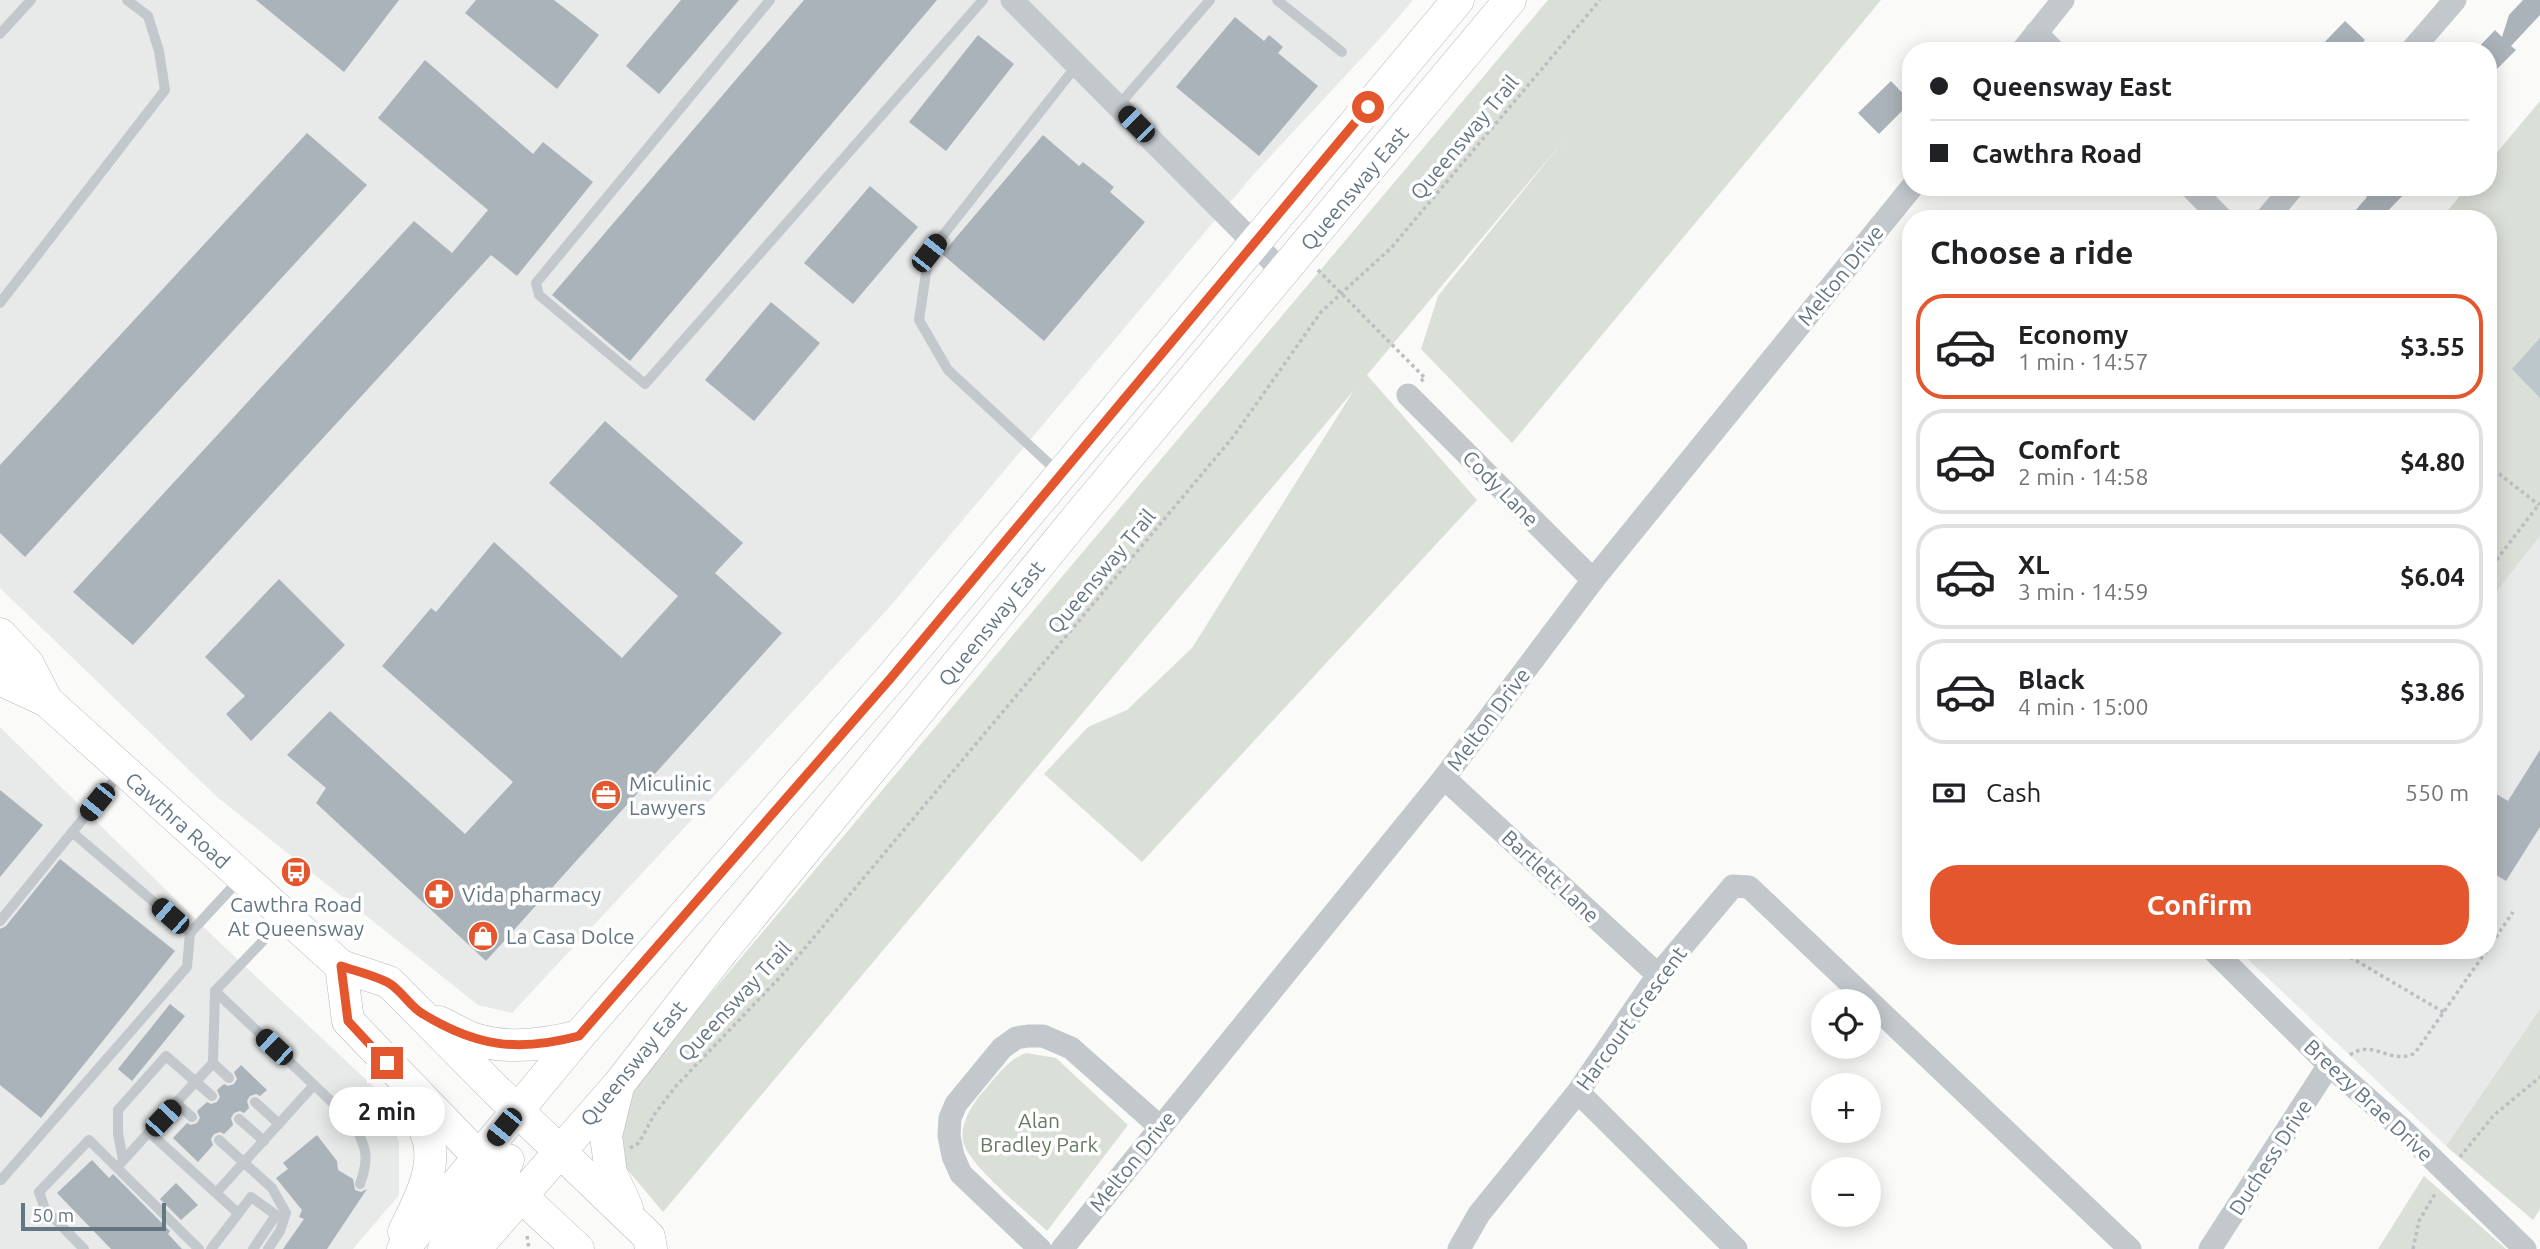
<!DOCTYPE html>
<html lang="en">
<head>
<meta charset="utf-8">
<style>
	body { margin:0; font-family:Ubuntu,sans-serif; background:#f2f2f2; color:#202124; height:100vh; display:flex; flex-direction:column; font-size:26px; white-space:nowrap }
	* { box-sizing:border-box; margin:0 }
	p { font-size:23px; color:#757577 }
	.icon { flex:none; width:38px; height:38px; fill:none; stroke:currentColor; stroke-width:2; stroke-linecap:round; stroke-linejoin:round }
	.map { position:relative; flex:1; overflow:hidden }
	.drawer { position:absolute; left:1902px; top:210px; width:595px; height:749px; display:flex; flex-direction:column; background:#fff; border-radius:28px; box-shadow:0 4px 18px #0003 }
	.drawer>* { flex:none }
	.banner { position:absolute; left:1902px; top:42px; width:595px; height:154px; border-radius:28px; box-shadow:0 4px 18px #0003; display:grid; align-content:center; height:154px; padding:0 28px; background:#fff }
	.controls { position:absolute; left:1811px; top:989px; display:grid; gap:14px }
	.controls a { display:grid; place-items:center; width:70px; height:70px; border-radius:50%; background:#fff; box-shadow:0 4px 18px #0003; font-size:35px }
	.scale { position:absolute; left:21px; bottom:18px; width:145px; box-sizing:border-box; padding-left:7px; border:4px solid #657683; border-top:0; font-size:19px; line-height:24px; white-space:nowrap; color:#657683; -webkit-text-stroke:5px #fff; paint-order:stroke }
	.end { position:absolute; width:32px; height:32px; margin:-16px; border:9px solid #e4572e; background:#fff; box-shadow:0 0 0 4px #fff }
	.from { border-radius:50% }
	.bubble { position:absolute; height:49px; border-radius:24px; background:#fff; box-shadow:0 4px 18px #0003; font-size:23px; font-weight:700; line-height:49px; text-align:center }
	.car { position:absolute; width:21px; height:42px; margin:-21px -10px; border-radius:9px; box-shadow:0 0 5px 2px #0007; background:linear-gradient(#222 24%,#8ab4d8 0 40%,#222 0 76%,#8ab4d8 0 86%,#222 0) }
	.banner b { display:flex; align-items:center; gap:24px; height:66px; font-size:26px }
	.banner b+b { border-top:2px solid #e0e0e0 }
	.banner i { width:18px; height:18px; background:#202124 }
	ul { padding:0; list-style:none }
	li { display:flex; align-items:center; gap:21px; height:105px; margin:0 14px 10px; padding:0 14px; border:4px solid #e0e0e0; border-radius:28px }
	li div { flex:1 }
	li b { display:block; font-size:26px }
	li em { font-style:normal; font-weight:700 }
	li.active { border-color:#e4572e }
	li>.icon { width:63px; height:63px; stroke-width:1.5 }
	h2 { padding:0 28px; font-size:32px; line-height:84px }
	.pay { display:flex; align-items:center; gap:18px; height:77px; padding:0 28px; font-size:26px }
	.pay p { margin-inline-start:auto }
	.primary-button { display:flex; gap:14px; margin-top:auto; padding:14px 28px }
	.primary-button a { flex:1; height:80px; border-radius:28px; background:#e4572e; color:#fff; font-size:28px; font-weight:700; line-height:80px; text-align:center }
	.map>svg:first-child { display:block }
	.built { fill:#e8e9e9 }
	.green { fill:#dadfd7 }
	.water { fill:#bbc7cb }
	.building { fill:#aab3b9 }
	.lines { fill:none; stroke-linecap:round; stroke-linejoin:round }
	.secondary-casing { stroke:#b3babf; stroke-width:33 }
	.path { stroke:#bbbfc2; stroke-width:3.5; stroke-dasharray:3.5 3.5; stroke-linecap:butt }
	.service { stroke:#c3c8cc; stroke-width:10 }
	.minor { stroke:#c3c8cc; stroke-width:23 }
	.secondary { stroke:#fff; stroke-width:32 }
	.route { stroke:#e4572e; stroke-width:9 }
	.labels { text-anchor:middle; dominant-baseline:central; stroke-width:7; stroke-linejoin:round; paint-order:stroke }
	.street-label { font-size:21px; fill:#657683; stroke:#fff }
	.poi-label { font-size:21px; fill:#657683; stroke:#fff; text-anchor:start }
	.park-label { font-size:21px; fill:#687a64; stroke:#fff }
</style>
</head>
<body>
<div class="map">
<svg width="2540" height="1249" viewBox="0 0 2540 1249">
	<rect width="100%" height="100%" fill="#fafaf8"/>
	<g class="built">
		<path d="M0 0H1413L1385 33 1253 175 887 610 512 1013 478 1005 216 796 0 588Z"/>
		<path d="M2540 536V1009L2446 1146 2238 950H2488L2489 601Z"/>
		<path d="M0 727 216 939 376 1089 399 1142V1195L353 1249H0Z"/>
	</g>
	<g class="green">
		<path d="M1548 0H1881L1512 443 1421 349 1438 296 1564 140 1367 375 1477 500 1142 862 1044 774 1088 727 1127 710 1192 648 1354 390 663 1212 595 1131Z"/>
		<path d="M2540 101V536L2489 601 2488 219H2441L2467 187H2488L2489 162Z"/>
		<path d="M2540 1009V1209L2533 1220 2446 1146Z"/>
		<path d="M1026 1053 1056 1058 1128 1125 1047 1231C1028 1213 967 1164 963 1141 960 1124 972 1104 983 1092 996 1077 1007 1060 1026 1053Z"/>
		<path d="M2424 1176 2506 1249H2378Z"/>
	</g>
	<path class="water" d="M2540 338V398L2512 369Z"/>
	<g class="building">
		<path d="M256 0H399L344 72Z"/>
		<path d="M476 0H554L599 35 557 89 465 13Z"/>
		<path d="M681 0H739L659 94 626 66Z"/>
		<path d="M804 0H937L630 361 552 295Z"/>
		<path d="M2523 0H2540V15L2511 46 2516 50 2488 78V51H2475L2495 30 2502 37 2509 15Z"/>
		<path d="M1235 17 1264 41 1269 35 1283 47 1278 53 1318 86 1259 156 1176 87Z"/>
		<path d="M2345 21 2365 40 2355 51H2316Z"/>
		<path d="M978 35 1014 64 946 151 909 122Z"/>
		<path d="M425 60 533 154 543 142 593 182 517 276 491 255 133 645 73 592 414 221 452 253 488 210 378 118Z"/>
		<path d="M1891 81 1911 102 1879 134 1858 113Z"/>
		<path d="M307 133 367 185 25 557 0 533V465Z"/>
		<path d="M1043 135 1079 166 1083 162 1114 187 1110 192 1145 222 1044 341 942 254Z"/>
		<path d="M870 186 918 227 853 304 804 263Z"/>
		<path d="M2357 187H2411L2380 219H2348L2367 197Z"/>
		<path d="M771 302 820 343 754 421 705 380Z"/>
		<path d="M605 421 743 543 715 573 782 633 486 961 316 803 326 788 287 755 330 711 465 834 513 782 382 666 431 608 436 612 494 542 622 658 678 596 549 483Z"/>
		<path d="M279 579 345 645 251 741 226 714 245 696 205 657Z"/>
		<path d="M2540 750V827L2506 881 2488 870V789L2508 801Z"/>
		<path d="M0 790 43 825 0 877Z"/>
		<path d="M60 859 175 951 41 1118 0 1085V929L6 926Z"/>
		<path d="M170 1004 185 1016 132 1081 118 1069Z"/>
		<path d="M241 1065 267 1090 260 1096 256 1094 250 1096 247 1101 249 1108 244 1113 240 1111 234 1113 231 1118 233 1125 224 1134 220 1132 214 1134 211 1139 213 1145 198 1162 173 1138 187 1123 191 1125 197 1123 200 1118 197 1111 207 1102 211 1104 217 1102 220 1097 217 1090 224 1084 228 1086 234 1084 237 1079 234 1072Z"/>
		<path d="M317 1135 337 1161 338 1170 353 1179 355 1190 361 1192 367 1189 327 1249H283L304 1219 299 1217 302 1210 276 1178 288 1169 283 1163Z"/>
		<path d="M92 1160 109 1178 113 1174 170 1231 168 1234 182 1249H111L57 1193Z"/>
		<path d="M176 1183 198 1205 181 1220 160 1199Z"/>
	</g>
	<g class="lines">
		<g class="secondary-casing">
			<g id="secondary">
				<path d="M0 634 28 664 47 701"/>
				<path d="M0 674 10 684 47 701 341 966 389 982 496 1090 649 1237 651 1249"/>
				<path d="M341 966 348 1021 479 1157 578 1249"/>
				<path d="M439 1022C450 1027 462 1035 474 1039 508 1050 545 1045 579 1036"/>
				<path d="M618 1087 606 1136 611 1173 627 1208"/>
				<path d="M404 1232C415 1208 433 1178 430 1149 429 1130 414 1111 405 1095"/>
				<path d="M403 1249 579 1036 890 679 1458 0"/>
				<path d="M444 1249 500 1177 508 1160"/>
				<path d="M475 1249 619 1084 724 949 1081 513 1510 0"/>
			</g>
		</g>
		<g class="path">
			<path d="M1318 270 1425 378 1421 381"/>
			<path d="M2488 465 2539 505"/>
			<path d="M2488 571 2540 503"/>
			<path d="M2488 949 2513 912"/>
			<path d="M2338 950 2445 1013"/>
			<path d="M2350 1055C2373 1038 2391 1066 2415 1053L2487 950"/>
			<path d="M630 1148 639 1143 654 1115 676 1086 784 973 1233 437 1321 312 1391 248 1600 0"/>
			<path d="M2460 1157 2494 1115 2540 1077"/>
			<path d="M527 1236 529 1249"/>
			<path d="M2413 1249 2419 1221 2436 1192"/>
		</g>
		<g class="service">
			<path d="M770 0 536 283 539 295 645 384 983 0"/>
			<path d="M1277 0 1342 52"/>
			<path d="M0 34 31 0"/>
			<path d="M1118 106 1210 0"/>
			<path d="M0 303 165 90 159 51 148 16 127 0"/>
			<path d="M1058 472 948 370 919 320 929 253 1077 65"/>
			<path d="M72 832 190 933 240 879"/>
			<path d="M284 919 215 991 353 1122C366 1147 370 1157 360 1184"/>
			<path d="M0 921 121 772"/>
			<path d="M215 991 213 1063 149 1132 238 1213"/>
			<path d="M213 1063 229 1078"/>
			<path d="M255 1102 279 1124"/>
			<path d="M176 1103 192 1117"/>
			<path d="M239 1119 264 1141"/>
			<path d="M219 1140 272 1188 286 1213 280 1231 268 1249"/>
			<path d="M123 1160 118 1133V1110L166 1056 212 1096"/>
			<path d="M121 1163 149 1132"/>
			<path d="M1 1180 187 967 190 933"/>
			<path d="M216 1193 314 1085"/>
			<path d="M84 1249 45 1209 39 1192 89 1140 199 1249"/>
			<path d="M211 1249 251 1197 276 1215 253 1249"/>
		</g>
		<g class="minor">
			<path d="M1012 0 1283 272"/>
			<path d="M2036 33 2054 51"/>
			<path d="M2022 51 2063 0"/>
			<path d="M2411 51 2455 0"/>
			<path d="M2191 187 2222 219"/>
			<path d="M2266 219 2293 187"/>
			<path d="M1408 395 1593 580"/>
			<path d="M1444 778 1658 975"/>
			<path d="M2213 950 2329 1065 2402 1129 2525 1249"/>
			<path d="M1578 1092 1736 1249"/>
			<path d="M1040 1249 961 1174 953 1156 949 1136 950 1118 956 1104 1002 1048 1016 1038 1028 1036H1043L1071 1048 1159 1126"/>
			<path d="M1062 1249 1444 778 1593 580 1912 187"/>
			<path d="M1459 1249 1479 1214 1578 1092 1658 975 1733 886 1749 887 2130 1249"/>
			<path d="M2210 1249 2329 1065"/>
		</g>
		<use href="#secondary" class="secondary"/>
	</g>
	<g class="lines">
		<path class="route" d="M387 1063 348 1021 341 966C356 971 373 975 387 982 401 989 409 1006 423 1014 477 1047 518 1052 579 1036L890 679 1368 107"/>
	</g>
	<defs>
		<g id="office-disc" transform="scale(1.575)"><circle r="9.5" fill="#e4572e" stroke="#fff"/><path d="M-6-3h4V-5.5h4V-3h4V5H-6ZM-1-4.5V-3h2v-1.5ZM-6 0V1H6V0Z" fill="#fff"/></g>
		<g id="bus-disc" transform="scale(1.575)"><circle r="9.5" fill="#e4572e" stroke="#fff"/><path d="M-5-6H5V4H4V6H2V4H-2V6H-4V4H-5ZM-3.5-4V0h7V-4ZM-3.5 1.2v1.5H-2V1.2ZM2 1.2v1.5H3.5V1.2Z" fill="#fff"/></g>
		<g id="pharmacy-disc" transform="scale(1.575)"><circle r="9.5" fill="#e4572e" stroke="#fff"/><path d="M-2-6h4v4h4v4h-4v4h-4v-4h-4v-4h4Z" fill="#fff"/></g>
		<g id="shop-disc" transform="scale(1.575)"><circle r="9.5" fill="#e4572e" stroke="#fff"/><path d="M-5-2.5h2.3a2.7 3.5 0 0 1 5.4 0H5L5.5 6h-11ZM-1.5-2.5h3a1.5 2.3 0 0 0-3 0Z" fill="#fff"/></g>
	</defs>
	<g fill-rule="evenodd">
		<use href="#office-disc" x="606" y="795"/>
		<use href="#bus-disc" x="296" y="872"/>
		<use href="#pharmacy-disc" x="439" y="894"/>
		<use href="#shop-disc" x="483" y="936"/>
	</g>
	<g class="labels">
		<g class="street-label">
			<text transform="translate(1464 137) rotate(-50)">Queensway Trail</text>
			<text transform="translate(1354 188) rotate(-50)">Queensway East</text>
			<text transform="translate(1840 275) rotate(-51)">Melton Drive</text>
			<text transform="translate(1501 488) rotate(45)">Cody Lane</text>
			<text transform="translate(1101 571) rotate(-50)">Queensway Trail</text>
			<text transform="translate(991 623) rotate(-51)">Queensway East</text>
			<text transform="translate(1488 719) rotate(-53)">Melton Drive</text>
			<text transform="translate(178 820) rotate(42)">Cawthra Road</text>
			<text transform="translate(1551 876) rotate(43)">Bartlett Lane</text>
			<text transform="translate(734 1001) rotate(-47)">Queensway Trail</text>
			<text transform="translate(1631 1018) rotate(-54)">Harcourt Crescent</text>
			<text transform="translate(633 1063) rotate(-51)">Queensway East</text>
			<text transform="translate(2369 1100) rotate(43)">Breezy Brae Drive</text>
			<text transform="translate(2270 1157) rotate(-57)">Duchess Drive</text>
			<text transform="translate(1132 1161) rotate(-51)">Melton Drive</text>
		</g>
		<g class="poi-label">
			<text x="629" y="783">Miculinic<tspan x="629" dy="24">Lawyers</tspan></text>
			<text x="462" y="894">Vida pharmacy</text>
			<text x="296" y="904" text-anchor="middle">Cawthra Road<tspan x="296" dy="24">At Queensway</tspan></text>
			<text x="506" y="936">La Casa Dolce</text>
		</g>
		<g class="park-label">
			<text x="1039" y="1120">Alan<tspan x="1039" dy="24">Bradley Park</tspan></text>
		</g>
	</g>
</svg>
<div class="controls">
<a><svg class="icon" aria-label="locate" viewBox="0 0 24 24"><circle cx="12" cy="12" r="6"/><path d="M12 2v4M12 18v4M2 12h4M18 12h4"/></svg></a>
<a>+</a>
<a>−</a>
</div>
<div class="scale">50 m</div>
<i class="end from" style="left:1368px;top:107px"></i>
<i class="end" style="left:387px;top:1063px"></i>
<div class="bubble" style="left:329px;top:1087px;width:116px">2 min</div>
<i class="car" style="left:1136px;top:124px;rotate:315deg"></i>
<i class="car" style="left:929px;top:253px;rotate:38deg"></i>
<i class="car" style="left:97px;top:802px;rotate:219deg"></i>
<i class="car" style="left:170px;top:916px;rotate:311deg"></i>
<i class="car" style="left:274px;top:1047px;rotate:313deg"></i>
<i class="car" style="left:163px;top:1118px;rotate:43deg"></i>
<i class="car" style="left:504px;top:1127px;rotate:219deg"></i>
<div class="banner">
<b><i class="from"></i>Queensway East</b>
<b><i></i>Cawthra Road</b>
</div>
<section class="drawer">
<h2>Choose a ride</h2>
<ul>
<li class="active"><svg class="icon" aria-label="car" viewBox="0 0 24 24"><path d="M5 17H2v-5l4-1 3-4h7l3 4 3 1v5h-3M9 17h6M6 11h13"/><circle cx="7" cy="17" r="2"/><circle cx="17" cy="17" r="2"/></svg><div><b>Economy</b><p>1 min · 14:57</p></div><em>$3.55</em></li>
<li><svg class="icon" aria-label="car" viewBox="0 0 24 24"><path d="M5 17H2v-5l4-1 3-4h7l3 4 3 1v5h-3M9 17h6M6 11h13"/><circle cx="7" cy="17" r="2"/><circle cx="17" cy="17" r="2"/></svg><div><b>Comfort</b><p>2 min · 14:58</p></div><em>$4.80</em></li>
<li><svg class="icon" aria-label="car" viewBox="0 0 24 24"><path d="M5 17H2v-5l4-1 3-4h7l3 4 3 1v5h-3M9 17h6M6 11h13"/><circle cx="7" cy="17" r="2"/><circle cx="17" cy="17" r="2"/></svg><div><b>XL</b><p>3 min · 14:59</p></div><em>$6.04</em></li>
<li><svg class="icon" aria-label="car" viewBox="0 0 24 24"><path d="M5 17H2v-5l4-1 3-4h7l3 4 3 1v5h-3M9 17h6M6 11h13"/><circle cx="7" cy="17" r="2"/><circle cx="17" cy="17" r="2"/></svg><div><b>Black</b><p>4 min · 15:00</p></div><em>$3.86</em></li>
</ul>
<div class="pay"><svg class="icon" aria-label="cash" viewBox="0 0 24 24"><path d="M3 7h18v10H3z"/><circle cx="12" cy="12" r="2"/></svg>Cash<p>550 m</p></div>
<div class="primary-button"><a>Confirm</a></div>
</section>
</div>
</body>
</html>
